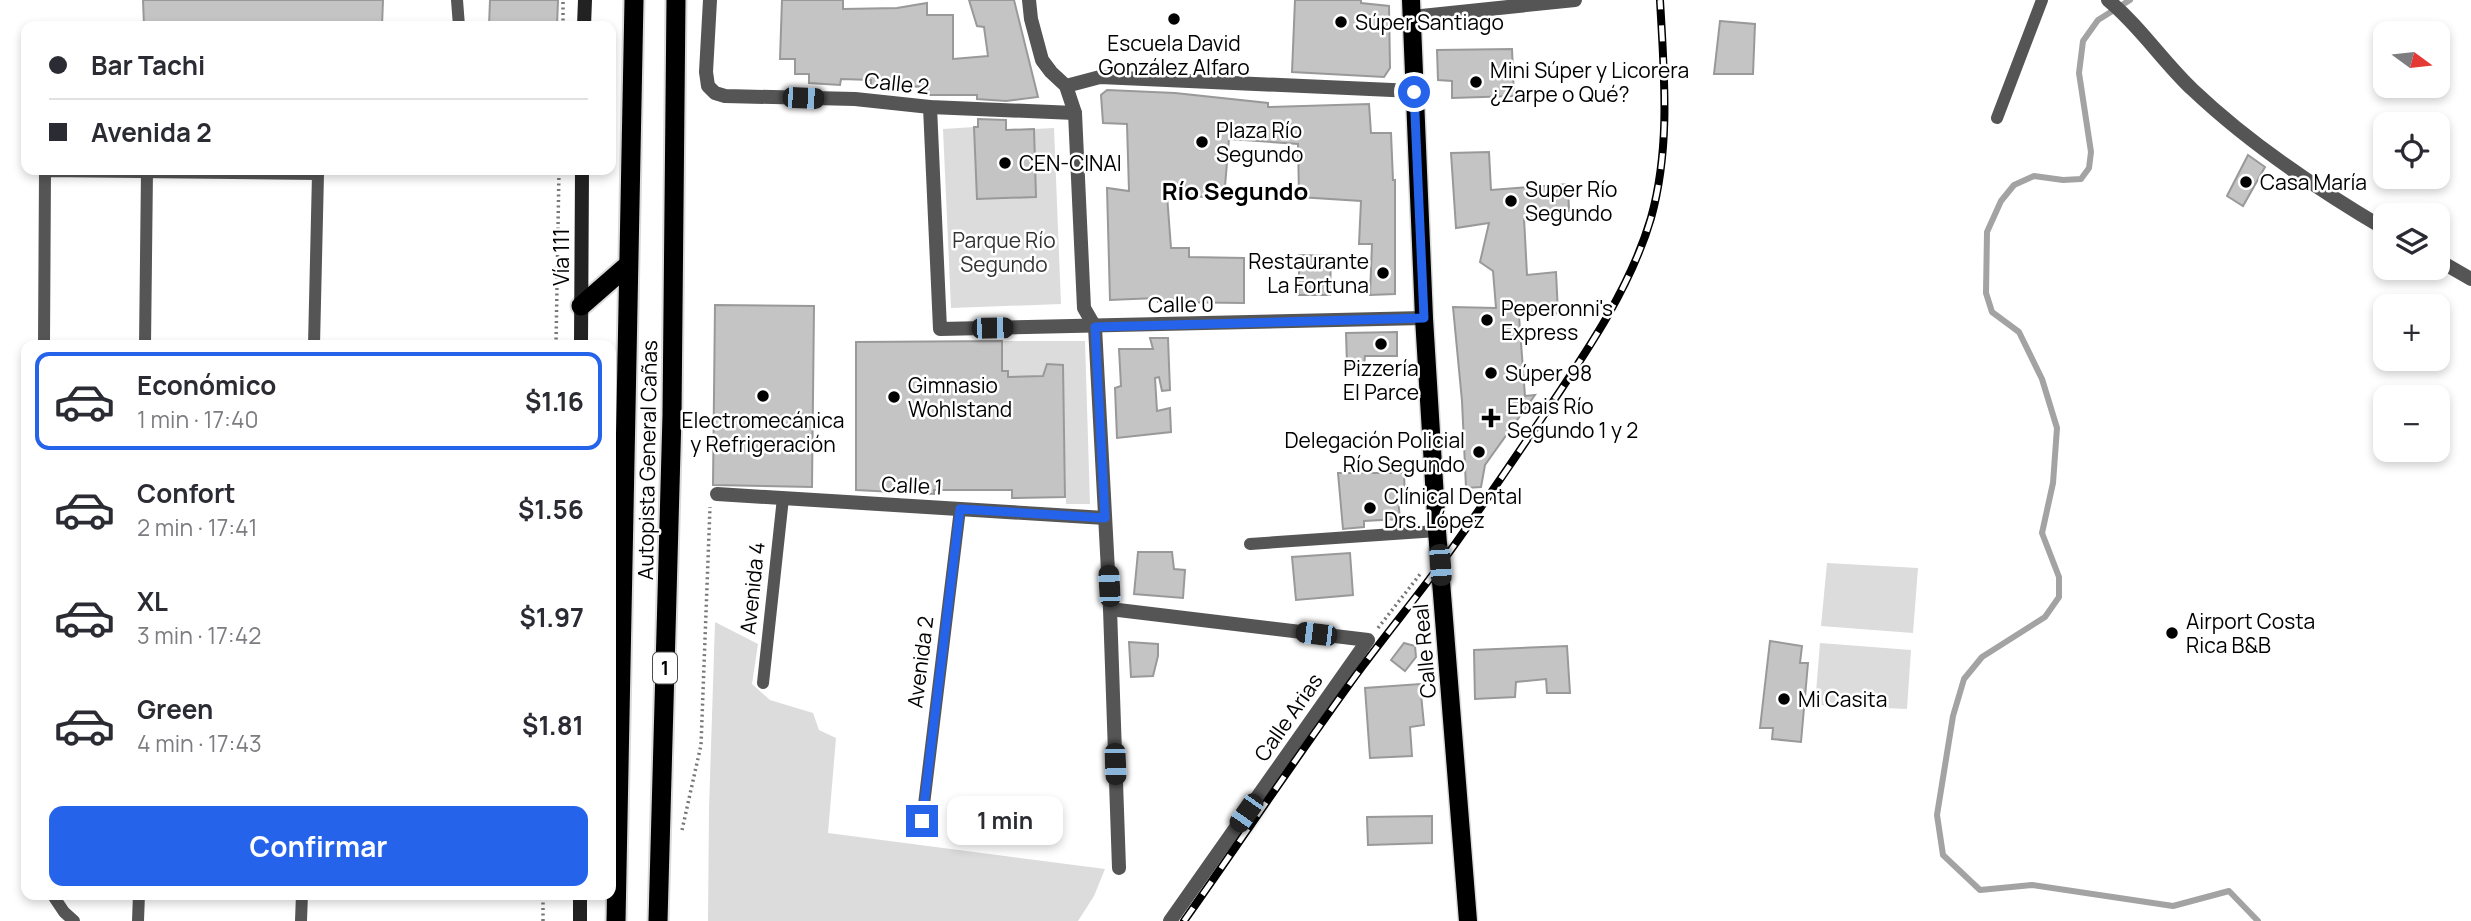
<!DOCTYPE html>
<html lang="es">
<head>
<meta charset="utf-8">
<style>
	body { margin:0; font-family:Manrope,sans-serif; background:#f2f2f3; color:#2b2b33; height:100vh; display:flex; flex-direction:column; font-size:26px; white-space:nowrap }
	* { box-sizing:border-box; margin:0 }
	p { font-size:23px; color:#7c7c81 }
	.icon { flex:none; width:38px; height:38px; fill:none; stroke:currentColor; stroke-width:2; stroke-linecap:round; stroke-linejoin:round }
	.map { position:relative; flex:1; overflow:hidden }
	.details { position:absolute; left:21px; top:340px; width:595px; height:560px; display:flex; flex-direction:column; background:#fff; border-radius:14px; box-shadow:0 4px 10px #0003 }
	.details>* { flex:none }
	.guide { position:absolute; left:21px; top:21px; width:595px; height:154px; border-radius:14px; box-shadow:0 4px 10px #0003; display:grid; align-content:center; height:154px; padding:0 28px; background:#fff }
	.needle { width:46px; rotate:105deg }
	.fabs { position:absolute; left:2373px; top:21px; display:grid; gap:14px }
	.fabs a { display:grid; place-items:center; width:77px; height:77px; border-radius:14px; background:#fff; box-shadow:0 4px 10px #0003; font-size:35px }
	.end { position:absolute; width:32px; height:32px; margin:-16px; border:9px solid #2563eb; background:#fff; box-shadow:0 0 0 4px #fff }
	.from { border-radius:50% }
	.bubble { position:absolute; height:49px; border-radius:14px; background:#fff; box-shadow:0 4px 10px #0003; font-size:23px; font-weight:700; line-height:49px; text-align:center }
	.car { position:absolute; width:21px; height:42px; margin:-21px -10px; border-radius:9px; box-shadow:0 0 5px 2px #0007; background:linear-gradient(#222 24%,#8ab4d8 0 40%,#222 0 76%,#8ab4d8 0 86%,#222 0) }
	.guide b { display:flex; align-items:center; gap:24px; height:66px; font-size:26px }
	.guide b+b { border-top:2px solid #e1e1e2 }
	.guide i { width:18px; height:18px; background:#2b2b33 }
	ul { padding:12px 0 0; list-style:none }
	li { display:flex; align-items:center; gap:21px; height:98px; margin:0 14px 10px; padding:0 14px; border:4px solid transparent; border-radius:14px }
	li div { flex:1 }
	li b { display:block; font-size:26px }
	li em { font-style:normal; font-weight:700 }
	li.selected { border-color:#2563eb }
	li>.icon { width:63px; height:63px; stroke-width:1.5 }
	.action { display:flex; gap:14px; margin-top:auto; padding:14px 28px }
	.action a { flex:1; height:80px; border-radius:14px; background:#2563eb; color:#fff; font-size:28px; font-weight:700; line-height:80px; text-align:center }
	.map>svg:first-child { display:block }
	.green { fill:#dcdcdc }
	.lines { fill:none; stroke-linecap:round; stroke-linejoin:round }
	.stream { stroke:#a3a3a3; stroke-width:6 }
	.building { fill:#c4c4c4; stroke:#999; stroke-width:2 }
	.primary-casing { stroke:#dbdbdb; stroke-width:21 }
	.trunk-casing { stroke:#dbdbdb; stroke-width:23 }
	.path { stroke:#777; stroke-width:3.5; stroke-dasharray:2 3.5; stroke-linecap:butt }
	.service { stroke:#555; stroke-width:12 }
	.minor { stroke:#555; stroke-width:14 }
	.secondary { stroke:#222; stroke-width:14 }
	.primary { stroke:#000; stroke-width:18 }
	.trunk { stroke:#000; stroke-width:19 }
	.rail-casing { stroke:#000; stroke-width:8 }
	.rail { stroke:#fff; stroke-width:5; stroke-dasharray:16; stroke-linecap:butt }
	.route { stroke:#2563eb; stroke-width:9 }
	.poi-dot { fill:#000; stroke:#fff; stroke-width:2.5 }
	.labels { text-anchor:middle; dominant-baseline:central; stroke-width:5; stroke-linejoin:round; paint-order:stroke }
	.shield { fill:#fff; stroke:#4c4c4c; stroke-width:2 }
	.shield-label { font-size:19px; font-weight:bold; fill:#000 }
	.poi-label { font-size:21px; fill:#000; stroke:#fff; text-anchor:start }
	.street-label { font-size:21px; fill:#000; stroke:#fff }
	.park-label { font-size:21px; fill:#333; stroke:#fff }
	.quarter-label { font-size:24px; font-weight:bold; fill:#000; stroke:#fff }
</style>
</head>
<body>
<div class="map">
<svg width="2471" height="921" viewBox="0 0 2471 921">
	<rect width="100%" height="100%" fill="#fff"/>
	<g class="green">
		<path d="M974 127 978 199 1036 196 1034 129 1054 128 1061 304 951 308 943 129Z"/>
		<path d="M1002 341H1085L1090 504H1066L1063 365 1047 364 1043 376 1008 377V371H1002Z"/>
		<path d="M1827 563 1918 568 1913 633 1821 626Z"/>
		<path d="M715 622 758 644 752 684 770 700 813 713 819 730 836 738 828 833 1105 869 1094 896 1078 921H708L709 809Z"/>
		<path d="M1820 643 1911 650 1907 709 1815 705Z"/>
	</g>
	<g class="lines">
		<path class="stream" d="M2130 0 2098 20 2083 41 2079 73 2091 152 2089 168 2081 179 2063 180 2034 176 2014 185 2001 201 1987 232 1986 293 1992 312 2019 332 2042 379 2057 428 2053 483 2042 533 2059 577V597L2045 617 1982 657 1964 679 1953 716 1937 815 1943 855 1980 890 2032 885 2173 906 2229 891 2258 921"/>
	</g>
	<g class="building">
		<path d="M143 0H383L382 26H144Z"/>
		<path d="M490 0H558L557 26H489Z"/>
		<path d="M782 0H843V9L897 8 927 3V15H953V59L988 56 984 27 977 26 969 0H1014L1038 97 1006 101 977 99V95H927V87L871 85V80L841 79 840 85 809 83V74H795V59H780Z"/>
		<path d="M1295 0H1361V3L1389 6 1390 68 1384 77 1292 72Z"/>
		<path d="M1720 21 1755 24 1753 74H1714Z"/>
		<path d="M1512 49 1514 96 1452 98V81L1438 80 1437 50Z"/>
		<path d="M1107 90 1175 93 1268 103V107L1369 104 1371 133H1391L1393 180H1395V294L1370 295 1372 244H1359L1361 201 1299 197 1298 144 1229 139 1224 198 1167 195 1171 248H1189V257L1244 258V303L1158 302 1157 298 1110 300 1107 188 1129 191 1127 124 1103 123 1101 95Z"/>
		<path d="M978 119 1006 120V130L1034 129 1036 197 977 199 974 127H978Z"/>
		<path d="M1489 152 1491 190 1568 184 1569 211 1524 218 1527 275 1556 272 1558 313 1519 316 1525 396 1535 395 1485 465 1481 487 1466 488 1462 401 1453 307 1496 308 1493 271 1480 262 1489 223 1456 228 1451 153Z"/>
		<path d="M2248 155 2265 167 2243 206 2227 196Z"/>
		<path d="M1299 255 1331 256 1330 295H1299Z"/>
		<path d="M715 305 814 306 812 487 713 485Z"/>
		<path d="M1397 332V356H1365L1364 366 1347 365 1346 333Z"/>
		<path d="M1150 338H1168L1170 390 1162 391 1159 377 1155 378 1157 411 1170 408 1171 432 1117 438 1115 388 1121 386 1119 349H1153Z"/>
		<path d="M1002 341V371H1008V377L1043 376 1047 364 1063 365 1065 497 1012 498V490H934V494L856 490V342Z"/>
		<path d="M1338 473H1404L1405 497 1398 498 1400 519 1364 521V527L1343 529Z"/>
		<path d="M1138 552H1172L1174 569 1185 570 1183 598 1134 594Z"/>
		<path d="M1350 553 1353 595 1296 600 1292 557Z"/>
		<path d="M1770 641 1802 646 1800 663H1808L1801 742 1772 739 1773 728H1760Z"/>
		<path d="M1129 642 1158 644V656L1153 676 1131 677Z"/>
		<path d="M1404 643 1415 646 1416 657 1405 671 1391 660Z"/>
		<path d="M1567 646 1570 693H1547L1546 679 1516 682 1515 697 1475 699 1474 650Z"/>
		<path d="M1420 684 1424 725 1410 727 1412 756 1370 758 1365 688Z"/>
		<path d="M1432 816V843L1368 845 1367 817Z"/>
	</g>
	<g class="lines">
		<g class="primary-casing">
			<path id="primary" d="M1411 0 1424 318 1437 531 1468 921"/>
		</g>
		<g class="trunk-casing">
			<g id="trunk">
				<path d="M581 306 628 265"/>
				<path d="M616 921 634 0"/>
				<path d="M658 921 672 415 676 0"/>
			</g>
		</g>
		<g class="path">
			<path d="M563 26V0"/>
			<path d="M556 345 559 170"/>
			<path d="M1378 628 1421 573"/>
			<path d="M682 830 701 745 710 507"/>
			<path d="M543 921V894"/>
		</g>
		<g class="service">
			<path d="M457 0 459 26"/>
			<path d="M1997 118 2042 0"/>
			<path d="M44 345 45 171 318 174 314 345"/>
			<path d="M145 345 147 171"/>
			<path d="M1250 544 1437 531"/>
			<path d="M763 683 783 498"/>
			<path d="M922 821 960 509"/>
			<path d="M52 894 64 912 74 921"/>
			<path d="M138 921 139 894"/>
			<path d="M301 921 302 894"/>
		</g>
		<g class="minor">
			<path d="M710 0 706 72 708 86 715 93 725 96 855 99 930 107 1075 113"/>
			<path d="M1029 0 1031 19 1042 60 1051 72 1066 86 1075 113 1084 308 1095 327 1110 609 1119 868"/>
			<path d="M2108 0C2140 26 2163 62 2193 90 2251 145 2317 189 2385 229"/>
			<path d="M1412 17 1575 0"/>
			<path d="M1066 86 1100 77 1414 91"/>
			<path d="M930 107 940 329 1424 318"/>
			<path d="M2438 260 2471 279"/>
			<path d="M717 494 1105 518"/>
			<path d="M1110 609 1368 640 1170 921"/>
		</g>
		<g class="secondary">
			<path d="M584 26 585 0"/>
			<path d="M581 345 582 170"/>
			<path d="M580 921V894"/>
		</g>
		<use href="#primary" class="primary"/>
		<use href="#trunk" class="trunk"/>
		<g class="rail-casing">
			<path id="rail" d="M1184 921C1244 836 1301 750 1362 667 1388 632 1415 599 1440 565 1478 513 1514 459 1550 406 1589 348 1631 286 1651 218 1671 146 1664 73 1660 0"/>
		</g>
		<use href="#rail" class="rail"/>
	</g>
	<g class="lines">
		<path class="route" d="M922 821 960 509 1105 518 1095 327 1424 318 1414 92"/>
	</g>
	<g class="poi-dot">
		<circle cx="1174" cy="19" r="7"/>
		<circle cx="1341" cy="22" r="7"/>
		<circle cx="1476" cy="82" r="7"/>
		<circle cx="1202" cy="142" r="7"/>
		<circle cx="1005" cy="163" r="7"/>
		<circle cx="2246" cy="182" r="7"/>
		<circle cx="1511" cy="201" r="7"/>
		<circle cx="1383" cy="273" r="7"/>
		<circle cx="1487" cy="320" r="7"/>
		<circle cx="1381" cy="344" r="7"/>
		<circle cx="1491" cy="373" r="7"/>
		<circle cx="763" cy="396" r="7"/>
		<circle cx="894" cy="397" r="7"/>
		<path d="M1487.5 407.5h7v7h7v7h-7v7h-7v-7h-7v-7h7z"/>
		<circle cx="1479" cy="452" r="7"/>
		<circle cx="1370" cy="508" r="7"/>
		<circle cx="2172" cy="633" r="7"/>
		<circle cx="1784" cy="699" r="7"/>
	</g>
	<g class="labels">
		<rect class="shield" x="653" y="652.5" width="24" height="31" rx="5"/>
		<g class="shield-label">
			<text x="665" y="668">1</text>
		</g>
		<g class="poi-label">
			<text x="1355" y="22">Súper Santiago</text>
			<text x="1174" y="43" text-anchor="middle">Escuela David<tspan x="1174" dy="24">González Alfaro</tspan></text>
			<text x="1490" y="70">Mini Súper y Licorera<tspan x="1490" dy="24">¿Zarpe o Qué?</tspan></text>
			<text x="1216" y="130">Plaza Río<tspan x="1216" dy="24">Segundo</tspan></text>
			<text x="1019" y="163">CEN-CINAI</text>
			<text x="2260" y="182">Casa María</text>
			<text x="1525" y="189">Super Río<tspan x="1525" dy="24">Segundo</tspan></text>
			<text x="1369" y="261" text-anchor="end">Restaurante<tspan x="1369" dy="24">La Fortuna</tspan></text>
			<text x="1501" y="308">Peperonni's<tspan x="1501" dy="24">Express</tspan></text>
			<text x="1381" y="368" text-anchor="middle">Pizzería<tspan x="1381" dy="24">El Parce</tspan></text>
			<text x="1505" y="373">Súper 98</text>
			<text x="908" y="385">Gimnasio<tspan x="908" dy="24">Wohlstand</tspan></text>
			<text x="1507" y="406">Ebais Río<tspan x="1507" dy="24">Segundo 1 y 2</tspan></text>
			<text x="763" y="420" text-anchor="middle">Electromecánica<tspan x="763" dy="24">y Refrigeración</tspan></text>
			<text x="1465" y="440" text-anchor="end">Delegación Policial<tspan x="1465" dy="24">Río Segundo</tspan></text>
			<text x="1384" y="496">Clínical Dental<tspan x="1384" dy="24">Drs. López</tspan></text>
			<text x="2186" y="621">Airport Costa<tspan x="2186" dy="24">Rica B&amp;B</tspan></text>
			<text x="1798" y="699">Mi Casita</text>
		</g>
		<g class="street-label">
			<text transform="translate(897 83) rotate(6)">Calle 2</text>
			<text transform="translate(561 257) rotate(-90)">Vía 111</text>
			<text transform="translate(1181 304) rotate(-1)">Calle 0</text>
			<text transform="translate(647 460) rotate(-89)">Autopista General Cañas</text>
			<text transform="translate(912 485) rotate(3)">Calle 1</text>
			<text transform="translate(752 588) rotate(-84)">Avenida 4</text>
			<text transform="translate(1424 651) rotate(-95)">Calle Real</text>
			<text transform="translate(920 662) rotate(-83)">Avenida 2</text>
			<text transform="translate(1288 717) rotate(-55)">Calle Arias</text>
		</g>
		<g class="park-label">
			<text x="1004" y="240">Parque Río<tspan x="1004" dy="24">Segundo</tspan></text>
		</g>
		<g class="quarter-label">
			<text x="1235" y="190">Río Segundo</text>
		</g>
	</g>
</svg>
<div class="fabs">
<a><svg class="needle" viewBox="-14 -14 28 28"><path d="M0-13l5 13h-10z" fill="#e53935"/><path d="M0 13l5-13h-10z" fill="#7c7c81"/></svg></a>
<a><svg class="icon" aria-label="locate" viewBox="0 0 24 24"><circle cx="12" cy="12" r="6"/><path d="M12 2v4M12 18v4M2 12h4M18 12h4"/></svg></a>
<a><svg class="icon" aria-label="layers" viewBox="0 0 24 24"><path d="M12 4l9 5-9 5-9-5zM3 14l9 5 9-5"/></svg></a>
<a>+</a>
<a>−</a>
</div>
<i class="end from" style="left:1414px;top:92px"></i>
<i class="end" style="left:922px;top:821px"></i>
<div class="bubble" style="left:947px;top:796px;width:116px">1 min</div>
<i class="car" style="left:803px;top:98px;rotate:92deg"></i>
<i class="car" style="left:992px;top:328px;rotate:89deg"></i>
<i class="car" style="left:1440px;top:565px;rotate:176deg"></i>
<i class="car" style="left:1109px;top:586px;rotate:357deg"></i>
<i class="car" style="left:1316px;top:634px;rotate:277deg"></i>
<i class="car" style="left:1115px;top:764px;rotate:178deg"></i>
<i class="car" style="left:1246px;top:813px;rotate:215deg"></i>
<div class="guide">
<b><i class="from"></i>Bar Tachi</b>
<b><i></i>Avenida 2</b>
</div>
<section class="details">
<ul>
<li class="selected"><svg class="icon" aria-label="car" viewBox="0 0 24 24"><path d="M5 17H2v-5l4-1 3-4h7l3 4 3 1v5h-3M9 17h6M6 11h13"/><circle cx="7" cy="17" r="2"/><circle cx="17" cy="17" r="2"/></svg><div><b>Económico</b><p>1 min · 17:40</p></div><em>$1.16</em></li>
<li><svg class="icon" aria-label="car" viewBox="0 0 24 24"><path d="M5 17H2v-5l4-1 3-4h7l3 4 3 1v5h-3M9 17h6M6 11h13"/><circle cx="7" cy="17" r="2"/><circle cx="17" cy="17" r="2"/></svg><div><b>Confort</b><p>2 min · 17:41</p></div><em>$1.56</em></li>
<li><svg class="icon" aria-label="car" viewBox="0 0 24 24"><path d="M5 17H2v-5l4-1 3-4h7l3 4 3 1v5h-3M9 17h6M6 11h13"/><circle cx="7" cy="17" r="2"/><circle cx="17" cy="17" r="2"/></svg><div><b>XL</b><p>3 min · 17:42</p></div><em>$1.97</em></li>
<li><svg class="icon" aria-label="car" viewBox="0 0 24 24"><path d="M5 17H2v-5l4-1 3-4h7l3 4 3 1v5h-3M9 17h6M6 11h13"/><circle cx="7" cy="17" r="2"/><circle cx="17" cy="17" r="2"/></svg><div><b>Green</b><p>4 min · 17:43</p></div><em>$1.81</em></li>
</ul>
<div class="action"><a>Confirmar</a></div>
</section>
</div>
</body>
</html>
